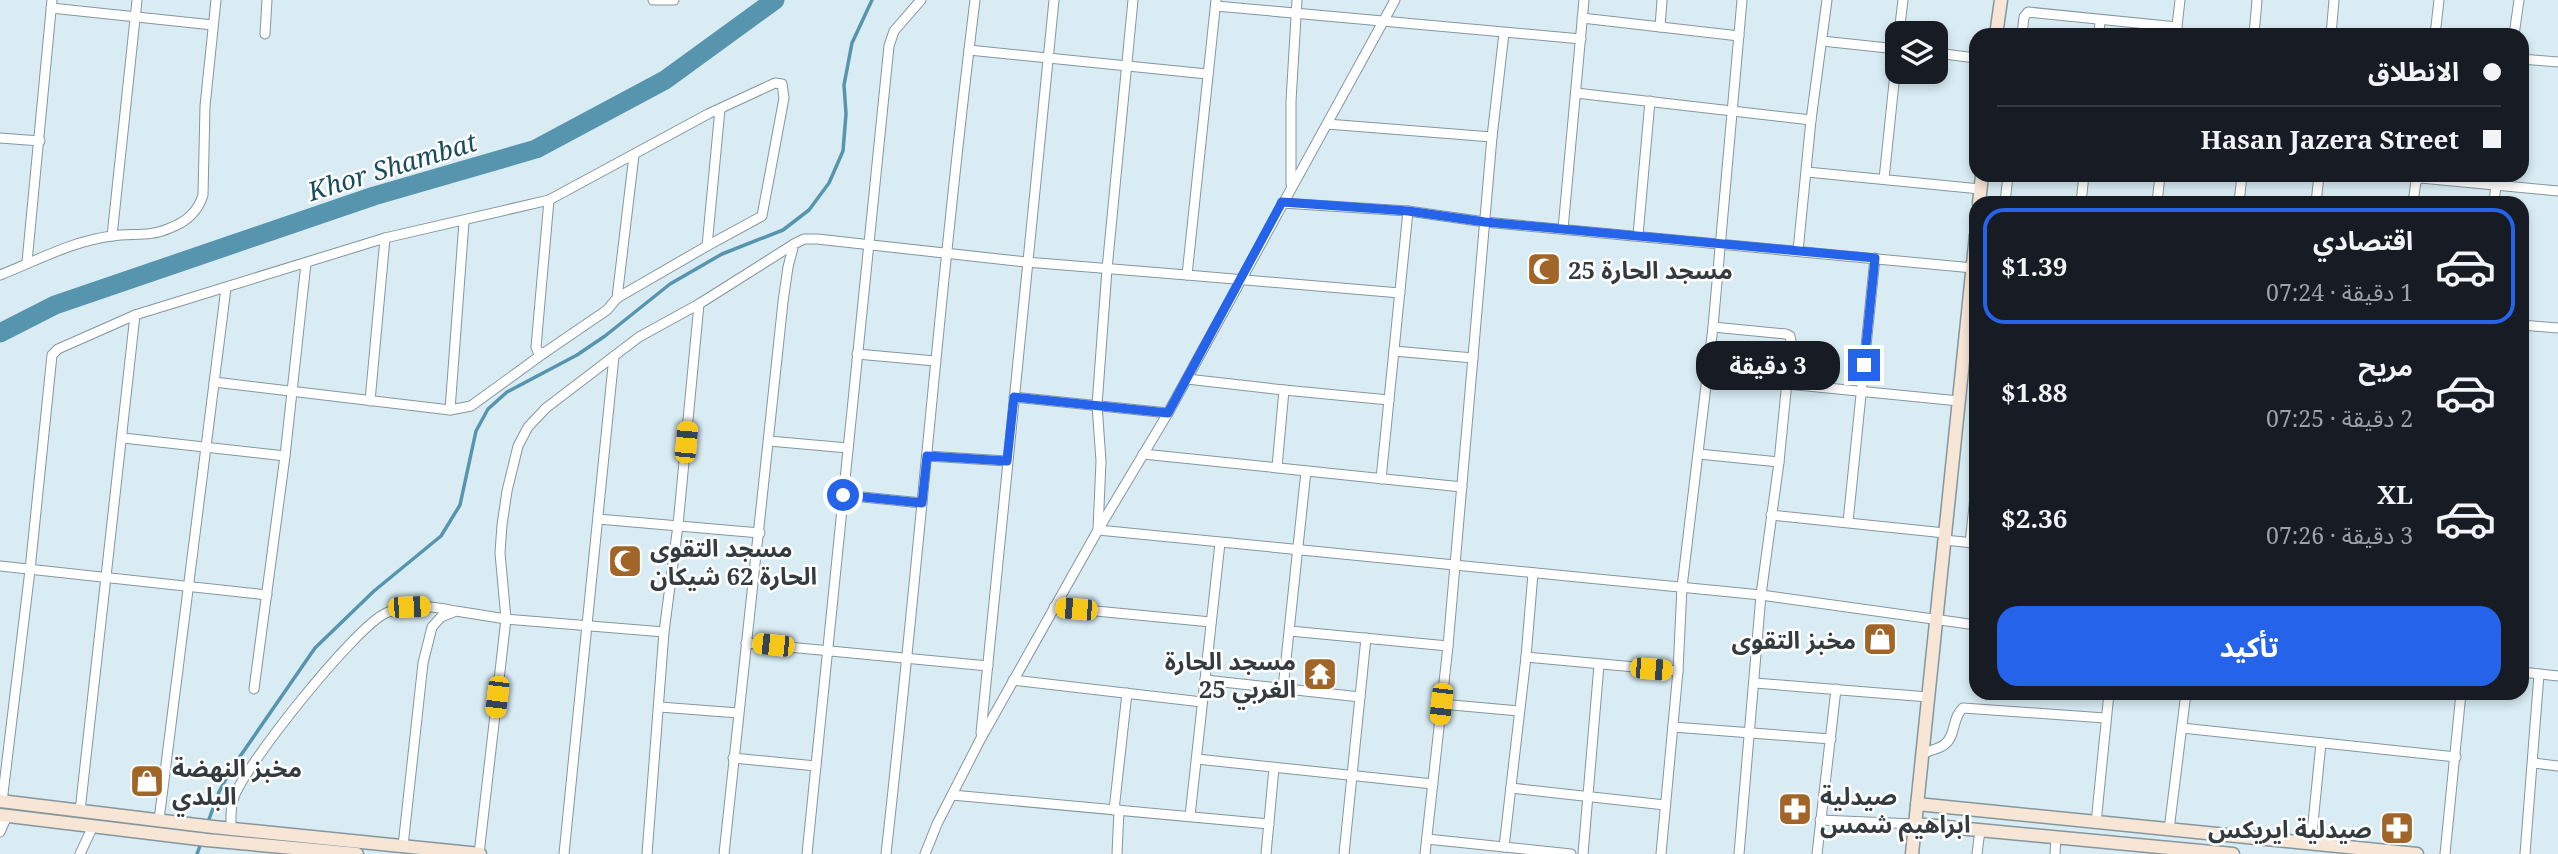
<!DOCTYPE html>
<html lang="ar">
<head>
<meta charset="utf-8">
<style>
	body { margin:0; font-family:"Noto Serif","Noto Sans Arabic",serif; background:#242831; color:#f1f3f6; direction:rtl; height:100vh; display:flex; flex-direction:column; font-size:26px; white-space:nowrap }
	* { box-sizing:border-box; margin:0 }
	p { font-size:23px; color:#9ea1a6 }
	.icon { flex:none; width:38px; height:38px; fill:none; stroke:currentColor; stroke-width:2; stroke-linecap:round; stroke-linejoin:round }
	.map { position:relative; flex:1; overflow:hidden; direction:ltr }
	.details { position:absolute; left:1969px; top:196px; width:560px; height:504px; display:flex; flex-direction:column; background:#171b24; border-radius:21px; box-shadow:0 4px 10px #0003; direction:rtl }
	.details>* { flex:none }
	.hud { position:absolute; left:1969px; top:28px; width:560px; height:154px; border-radius:21px; box-shadow:0 4px 10px #0003; direction:rtl; display:grid; align-content:center; height:154px; padding:0 28px; background:#171b24 }
	.tools { position:absolute; left:1885px; top:21px; display:grid; gap:14px }
	.tools a { display:grid; place-items:center; width:63px; height:63px; border-radius:14px; background:#171b24; box-shadow:0 4px 10px #0003; font-size:35px }
	.end { position:absolute; width:32px; height:32px; margin:-16px; border:9px solid #2563eb; background:#fff; box-shadow:0 0 0 4px #fff }
	.from { border-radius:50% }
	.bubble { position:absolute; height:49px; border-radius:21px; background:#171b24; box-shadow:0 4px 10px #0003; font-size:23px; font-weight:700; line-height:49px; text-align:center; direction:rtl }
	.car { position:absolute; width:21px; height:42px; margin:-21px -10px; border-radius:9px; box-shadow:0 0 5px 2px #0007; background:linear-gradient(#f5c518 24%,#345 0 40%,#f5c518 0 76%,#345 0 86%,#f5c518 0) }
	.hud b { display:flex; align-items:center; gap:24px; height:66px; font-size:26px }
	.hud b+b { border-top:2px solid #363941 }
	.hud i { width:18px; height:18px; background:#f1f3f6 }
	ul { padding:12px 0 0; list-style:none }
	li { display:flex; align-items:center; gap:21px; height:116px; margin:0 14px 10px; padding:0 14px; border:4px solid transparent; border-radius:21px }
	li div { flex:1 }
	li b { display:block; font-size:26px }
	li em { font-style:normal; font-weight:700 }
	li.active { border-color:#2563eb }
	li>.icon { width:63px; height:63px; stroke-width:1.5 }
	.action { display:flex; gap:14px; margin-top:auto; padding:14px 28px }
	.action a { flex:1; height:80px; border-radius:21px; background:#2563eb; color:#fff; font-size:28px; font-weight:700; line-height:80px; text-align:center }
	.map>svg:first-child { display:block }
	.lines { fill:none; stroke-linecap:round; stroke-linejoin:round }
	.stream { stroke:#5795ae; stroke-width:3.5 }
	.river { stroke:#5795ae; stroke-width:19 }
	.street-casing { stroke:#85969d; stroke-width:11 }
	.secondary-casing { stroke:#85969d; stroke-width:15 }
	.street { stroke:#fff; stroke-width:9 }
	.secondary { stroke:#f7e5d5; stroke-width:12 }
	.route { stroke:#2563eb; stroke-width:9 }
	.labels { text-anchor:middle; dominant-baseline:central; stroke-width:5; stroke-linejoin:round; paint-order:stroke }
	.poi-label { font-size:24px; font-weight:bold; fill:#343c3f; stroke:#fff; text-anchor:start }
	.water-label { font-size:26px; font-style:italic; fill:#194c5f; stroke:#fff }
</style>
</head>
<body>
<div class="map">
<svg width="2558" height="854" viewBox="0 0 2558 854">
	<rect width="100%" height="100%" fill="#d9ecf4"/>
	<g class="lines">
		<g class="stream">
			<path d="M208 822 219 792 232 768 315 648 374 591 441 536 460 505 476 431 488 409 507 392 577 355 605 336 670 284 722 254 783 230 809 210 829 183 843 151 846 114 844 85 852 43 872 0"/>
			<path d="M197 854 201 843"/>
		</g>
		<path class="river" d="M0 333 55 305 374 196 536 149 665 80 775 0"/>
		<g class="street-casing">
			<g id="street">
				<path d="M653 0H674"/>
				<path d="M1133 0 1107 269 1097 405 1101 461 1098 530 1761 595 1976 625"/>
				<path d="M1216 0 1187 275 1400 293"/>
				<path d="M1216 6 1581 39"/>
				<path d="M51 8 213 25"/>
				<path d="M1582 18 1739 36"/>
				<path d="M1660 27 1662 0"/>
				<path d="M1899 33 1903 0"/>
				<path d="M265 34 267 0"/>
				<path d="M2022 35 2024 17 2028 12 2177 27"/>
				<path d="M2099 35 2100 20"/>
				<path d="M2176 35 2180 0"/>
				<path d="M2254 35 2257 0"/>
				<path d="M2331 35 2334 0"/>
				<path d="M2435 35 2439 0"/>
				<path d="M2514 35 2519 0"/>
				<path d="M1822 41 1897 49"/>
				<path d="M969 50 1207 74"/>
				<path d="M1936 53 1976 58"/>
				<path d="M2522 59 2558 62"/>
				<path d="M1576 93 1811 120"/>
				<path d="M1327 124 1492 137"/>
				<path d="M0 138 40 141"/>
				<path d="M1807 172 1980 189"/>
				<path d="M1884 179 1897 54"/>
				<path d="M1291 184V101L1297 0"/>
				<path d="M549 200 536 347 538 352 544 353 607 310 617 298 634 155"/>
				<path d="M1282 203 1408 211 1485 222 1973 268"/>
				<path d="M2005 203 2008 175"/>
				<path d="M2081 203 2084 175"/>
				<path d="M2157 203 2160 175"/>
				<path d="M2239 203 2242 175"/>
				<path d="M2316 203 2319 175"/>
				<path d="M2413 203 2416 181 2421 178 2558 191"/>
				<path d="M2494 203 2497 175"/>
				<path d="M1563 229 1584 0"/>
				<path d="M1638 235 1650 101"/>
				<path d="M112 236 137 0"/>
				<path d="M1798 251 1811 120 1827 0"/>
				<path d="M27 262 52 0"/>
				<path d="M0 275C36 261 72 241 112 236 132 233 151 237 170 228 186 222 198 212 203 195L205 106 216 0"/>
				<path d="M617 298 707 246 720 109"/>
				<path d="M2522 325 2558 328"/>
				<path d="M1713 327 1786 334 1790 336 1791 341 1779 462 1761 595 1739 854"/>
				<path d="M1394 351 1473 358"/>
				<path d="M857 354 935 361"/>
				<path d="M1187 379 1284 390 1277 467"/>
				<path d="M214 382 450 410 471 406 544 353"/>
				<path d="M1787 384 1959 401"/>
				<path d="M1284 390 1389 400"/>
				<path d="M1014 397 1168 413"/>
				<path d="M370 401 385 238"/>
				<path d="M450 410 464 222"/>
				<path d="M123 438 285 456"/>
				<path d="M769 441 848 448"/>
				<path d="M1143 454 1462 487"/>
				<path d="M1699 454 1779 462"/>
				<path d="M927 456 1007 461"/>
				<path d="M1381 479 1408 211"/>
				<path d="M843 495 922 503"/>
				<path d="M1771 515 1945 533"/>
				<path d="M598 519 760 533"/>
				<path d="M1848 522 1875 258"/>
				<path d="M1944 540 1974 543"/>
				<path d="M1970 543 1976 488"/>
				<path d="M0 566 267 595"/>
				<path d="M1054 607 1211 622"/>
				<path d="M1290 631 1448 646"/>
				<path d="M746 643 988 666"/>
				<path d="M1526 657 1678 671"/>
				<path d="M2522 672 2558 676"/>
				<path d="M1013 680 1202 702"/>
				<path d="M1205 680 1360 697"/>
				<path d="M1755 683 1928 697"/>
				<path d="M1283 688 1306 471"/>
				<path d="M254 689 285 456 306 263"/>
				<path d="M1441 704 1519 711"/>
				<path d="M660 707 738 713"/>
				<path d="M1673 727 1831 739"/>
				<path d="M2182 728 2456 757"/>
				<path d="M981 733 1054 0"/>
				<path d="M1924 753C1930 750 1940 749 1945 744 1956 736 1952 717 1963 708L2105 718"/>
				<path d="M733 758 816 766"/>
				<path d="M1197 759 1433 784"/>
				<path d="M2533 763 2558 766"/>
				<path d="M1511 788 1665 805"/>
				<path d="M952 795 1269 824"/>
				<path d="M2 802 30 570 52 355 58 349 135 315 385 238 549 200 708 114 775 83 782 84 784 98 762 216 707 246"/>
				<path d="M1114 810 1127 693"/>
				<path d="M80 811 135 315"/>
				<path d="M1190 816 1220 543"/>
				<path d="M159 820 226 288"/>
				<path d="M1820 820 1915 824"/>
				<path d="M2096 823 2109 693"/>
				<path d="M231 828C231 818 230 807 234 797 246 764 355 627 386 613 407 604 433 606 454 611"/>
				<path d="M2169 830 2186 693"/>
				<path d="M0 832 7 816"/>
				<path d="M1427 839 1571 854"/>
				<path d="M2311 843 2321 743"/>
				<path d="M403 846 423 663 432 627 441 617 456 611 506 619 664 632"/>
				<path d="M1504 847 1526 657 1533 573"/>
				<path d="M80 854 93 826"/>
				<path d="M479 854 506 619 500 553 502 525 507 491 518 446 528 427 546 408 639 337 699 304 794 244"/>
				<path d="M564 854 614 356"/>
				<path d="M647 854 664 632 678 525 699 304"/>
				<path d="M724 854 783 302 788 267 794 244 804 239H817L1026 262 1187 275"/>
				<path d="M807 854 889 46 894 31 921 0"/>
				<path d="M886 854C918 570 940 284 975 0"/>
				<path d="M925 854 937 824 980 740 1098 530 1168 413 1395 0"/>
				<path d="M1117 854 1119 810"/>
				<path d="M1266 854 1274 768"/>
				<path d="M1344 854 1366 638"/>
				<path d="M1425 854 1448 646 1492 137 1504 33"/>
				<path d="M1583 854 1599 665"/>
				<path d="M1661 854 1678 671 1682 587 1713 327 1742 0"/>
				<path d="M1817 854 1836 689"/>
				<path d="M1977 854 1980 830"/>
				<path d="M2055 854 2056 837"/>
				<path d="M2445 854 2461 693"/>
				<path d="M2525 854 2539 674"/>
			</g>
		</g>
		<g class="secondary-casing">
			<g id="secondary">
				<path d="M1996 35 2001 0"/>
				<path d="M1979 203 1982 175"/>
				<path d="M0 801 213 827 480 854"/>
				<path d="M1917 804 2417 854"/>
				<path d="M0 815 207 840 357 854"/>
				<path d="M1915 824 2233 854"/>
				<path d="M1912 854 1976 235"/>
			</g>
		</g>
		<use href="#street" class="street"/>
		<use href="#secondary" class="secondary"/>
	</g>
	<g class="lines">
		<path class="route" d="M843 495 922 503 927 456 1007 461 1014 397 1168 413 1282 202 1408 211 1485 222 1875 258 1864 365"/>
	</g>
	<defs>
		<g id="mosque-square" transform="scale(1.75)"><rect x="-9" y="-9" width="18" height="18" rx="4" fill="#a16528" stroke="#fff"/><path d="M3.5-4.9A6 6 0 1 0 3.5 4.9A5 5 0 1 1 3.5-4.9Z" fill="#fff"/></g>
		<g id="shop-square" transform="scale(1.75)"><rect x="-9" y="-9" width="18" height="18" rx="4" fill="#a16528" stroke="#fff"/><path d="M-5-2.5h2.3a2.7 3.5 0 0 1 5.4 0H5L5.5 6h-11ZM-1.5-2.5h3a1.5 2.3 0 0 0-3 0Z" fill="#fff"/></g>
		<g id="temple-square" transform="scale(1.75)"><rect x="-9" y="-9" width="18" height="18" rx="4" fill="#a16528" stroke="#fff"/><path d="M0-6L5-2H3V0L6.5 2.5H4V6H1.5V3h-3V6H-4V2.5H-6.5L-3 0V-2H-5Z" fill="#fff"/></g>
		<g id="pharmacy-square" transform="scale(1.75)"><rect x="-9" y="-9" width="18" height="18" rx="4" fill="#a16528" stroke="#fff"/><path d="M-2-6h4v4h4v4h-4v4h-4v-4h-4v-4h4Z" fill="#fff"/></g>
	</defs>
	<g fill-rule="evenodd">
		<use href="#mosque-square" x="1544" y="269"/>
		<use href="#mosque-square" x="625" y="561"/>
		<use href="#shop-square" x="1880" y="639"/>
		<use href="#temple-square" x="1320" y="674"/>
		<use href="#shop-square" x="147" y="781"/>
		<use href="#pharmacy-square" x="1795" y="809"/>
		<use href="#pharmacy-square" x="2397" y="828"/>
	</g>
	<g class="labels">
		<g class="poi-label">
			<text x="1568" y="269">مسجد الحارة 25</text>
			<text x="650" y="547">مسجد التقوى<tspan x="650" dy="28">الحارة 62 شيكان</tspan></text>
			<text x="1856" y="639" text-anchor="end">مخبز التقوى</text>
			<text x="1296" y="660" text-anchor="end">مسجد الحارة<tspan x="1296" dy="28">25 الغربي</tspan></text>
			<text x="172" y="767">مخبز النهضة<tspan x="172" dy="28">البلدي</tspan></text>
			<text x="1820" y="795">صيدلية<tspan x="1820" dy="28">ابراهيم شمس</tspan></text>
			<text x="2372" y="828" text-anchor="end">صيدلية ايريكس</text>
		</g>
		<g class="water-label">
			<text transform="translate(392 166) rotate(-17)">Khor Shambat</text>
		</g>
	</g>
</svg>
<div class="tools">
<a><svg class="icon" aria-label="layers" viewBox="0 0 24 24"><path d="M12 4l9 5-9 5-9-5zM3 14l9 5 9-5"/></svg></a>
</div>
<i class="end from" style="left:843px;top:495px"></i>
<i class="end" style="left:1864px;top:365px"></i>
<div class="bubble" style="left:1696px;top:341px;width:144px">3 دقيقة</div>
<i class="car" style="left:686px;top:442px;rotate:5deg"></i>
<i class="car" style="left:409px;top:607px;rotate:88deg"></i>
<i class="car" style="left:1076px;top:609px;rotate:275deg"></i>
<i class="car" style="left:773px;top:645px;rotate:276deg"></i>
<i class="car" style="left:1651px;top:669px;rotate:95deg"></i>
<i class="car" style="left:497px;top:697px;rotate:187deg"></i>
<i class="car" style="left:1441px;top:704px;rotate:186deg"></i>
<div class="hud">
<b><i class="from"></i>الانطلاق</b>
<b><i></i>Hasan Jazera Street</b>
</div>
<section class="details">
<ul>
<li class="active"><svg class="icon" aria-label="car" viewBox="0 0 24 24"><path d="M5 17H2v-5l4-1 3-4h7l3 4 3 1v5h-3M9 17h6M6 11h13"/><circle cx="7" cy="17" r="2"/><circle cx="17" cy="17" r="2"/></svg><div><b>اقتصادي</b><p>1 دقيقة · 07:24</p></div><em>$1.39</em></li>
<li><svg class="icon" aria-label="car" viewBox="0 0 24 24"><path d="M5 17H2v-5l4-1 3-4h7l3 4 3 1v5h-3M9 17h6M6 11h13"/><circle cx="7" cy="17" r="2"/><circle cx="17" cy="17" r="2"/></svg><div><b>مريح</b><p>2 دقيقة · 07:25</p></div><em>$1.88</em></li>
<li><svg class="icon" aria-label="car" viewBox="0 0 24 24"><path d="M5 17H2v-5l4-1 3-4h7l3 4 3 1v5h-3M9 17h6M6 11h13"/><circle cx="7" cy="17" r="2"/><circle cx="17" cy="17" r="2"/></svg><div><b>XL</b><p>3 دقيقة · 07:26</p></div><em>$2.36</em></li>
</ul>
<div class="action"><a>تأكيد</a></div>
</section>
</div>
</body>
</html>
